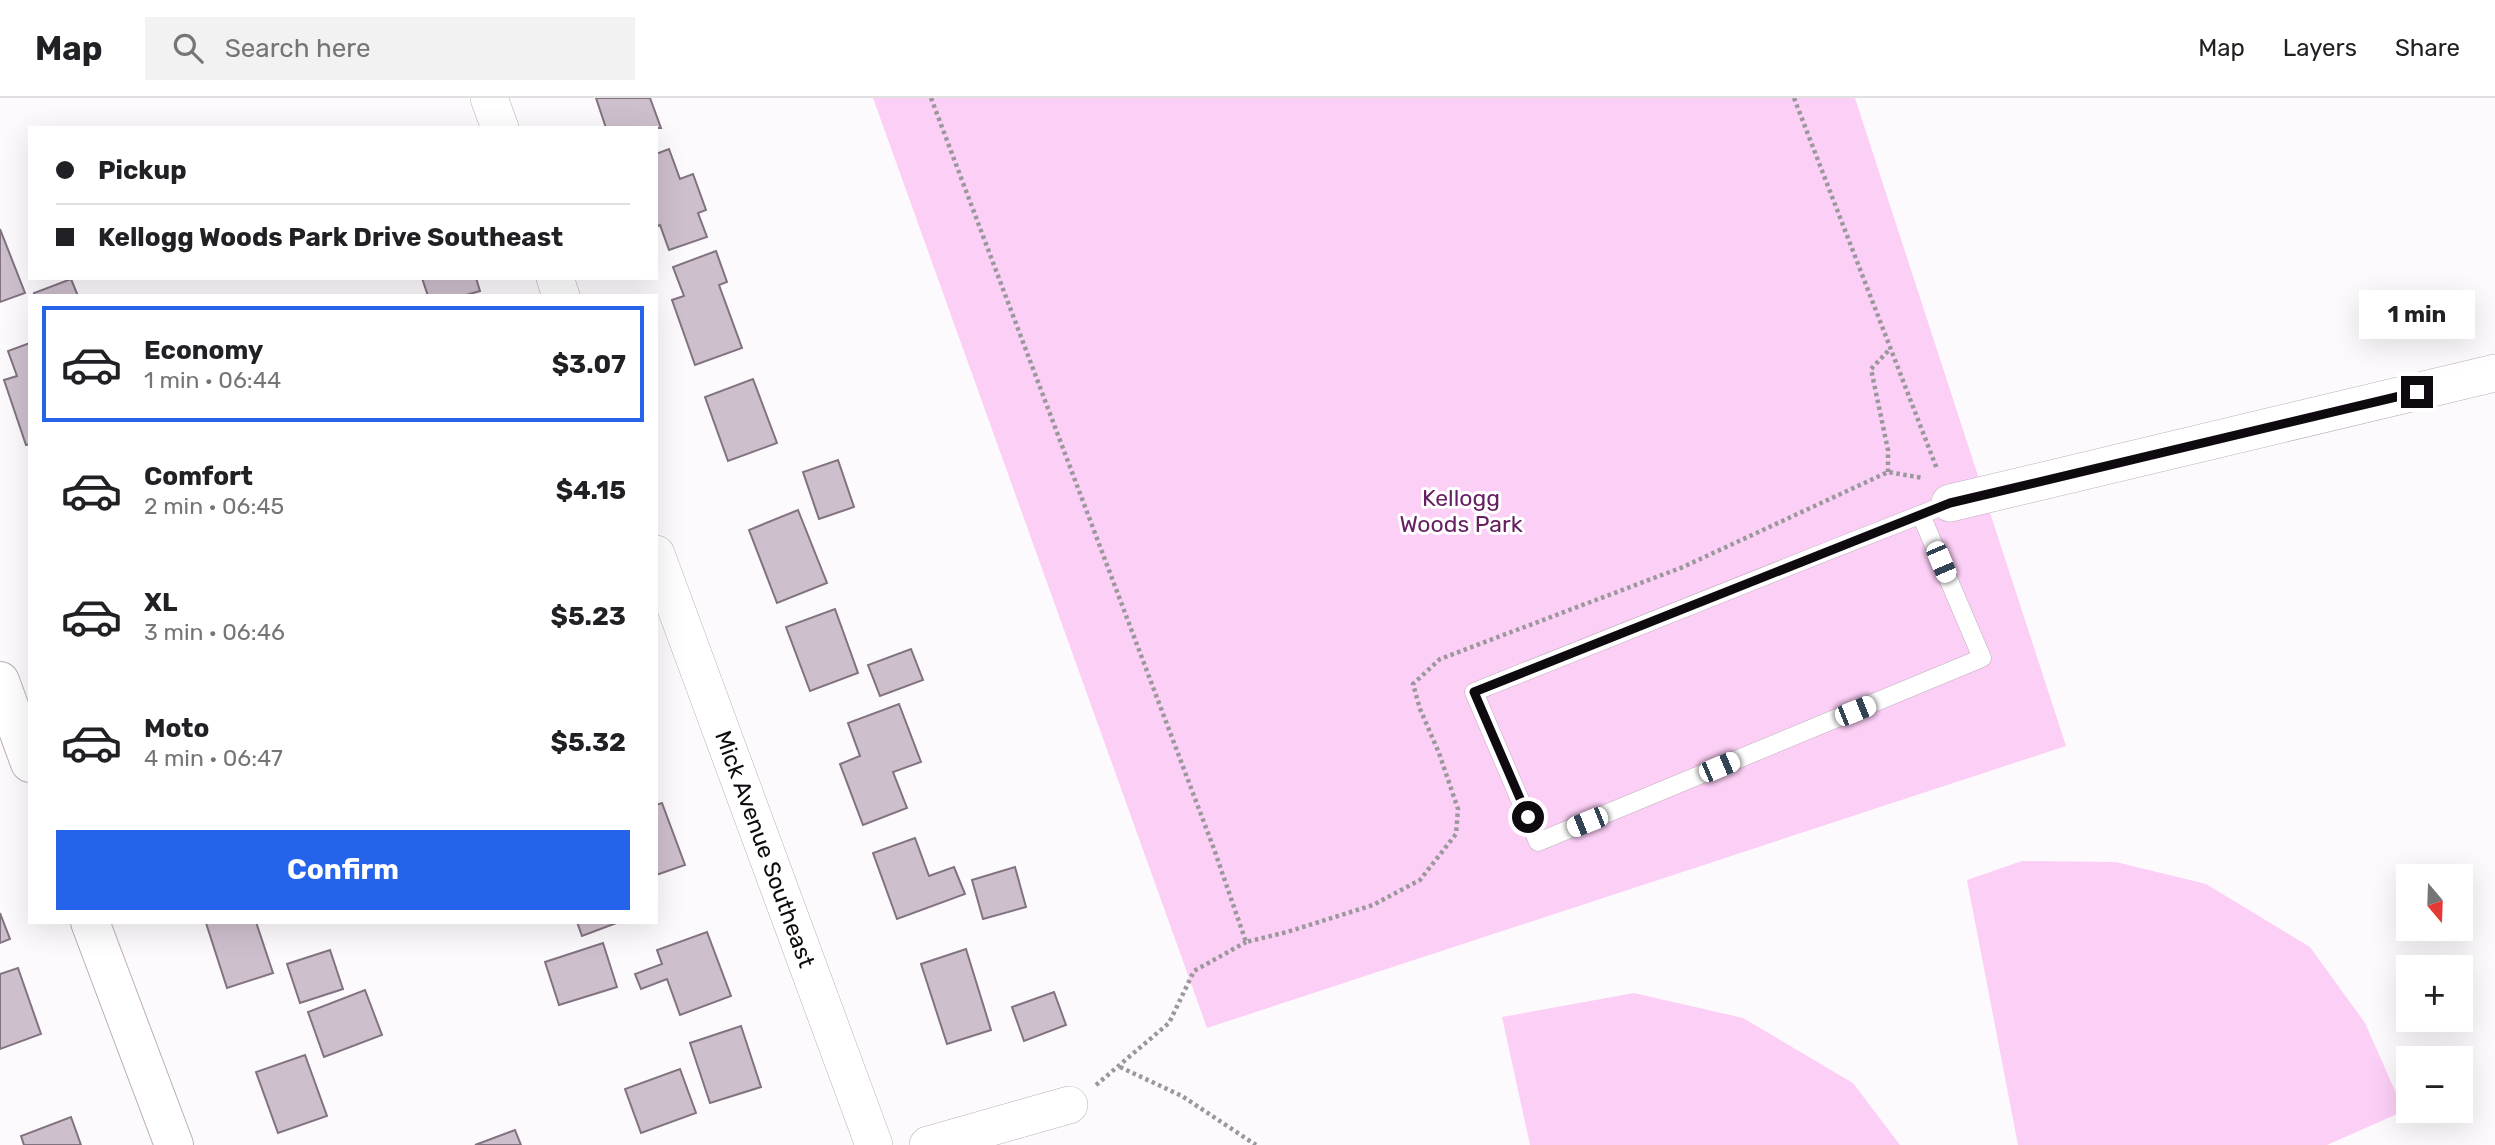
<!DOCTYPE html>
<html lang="en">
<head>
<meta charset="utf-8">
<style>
	body { margin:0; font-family:Rubik,sans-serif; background:#f2f2f2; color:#202124; height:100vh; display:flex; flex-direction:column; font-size:26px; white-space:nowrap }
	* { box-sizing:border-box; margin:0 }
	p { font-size:23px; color:#757577 }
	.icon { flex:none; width:38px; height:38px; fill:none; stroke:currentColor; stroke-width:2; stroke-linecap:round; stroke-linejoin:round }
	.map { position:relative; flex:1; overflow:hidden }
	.panel { position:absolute; left:28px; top:196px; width:630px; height:630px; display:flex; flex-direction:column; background:#fff; border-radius:0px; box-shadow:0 7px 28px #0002 }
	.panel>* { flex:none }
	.top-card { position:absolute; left:28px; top:28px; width:630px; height:154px; border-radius:0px; box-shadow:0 7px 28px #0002; display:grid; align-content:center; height:154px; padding:0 28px; background:#fff }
	.needle { width:46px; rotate:161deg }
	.tools { position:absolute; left:2396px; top:766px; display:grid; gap:14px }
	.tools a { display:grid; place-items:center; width:77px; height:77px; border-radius:0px; background:#fff; box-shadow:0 7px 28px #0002; font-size:35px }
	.end { position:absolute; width:32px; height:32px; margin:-16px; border:9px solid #0f0a0f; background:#fff; box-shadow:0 0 0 4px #fff }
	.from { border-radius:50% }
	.bubble { position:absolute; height:49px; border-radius:0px; background:#fff; box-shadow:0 7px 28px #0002; font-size:23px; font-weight:700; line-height:49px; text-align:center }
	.car { position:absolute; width:21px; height:42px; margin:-21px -10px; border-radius:9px; box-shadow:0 0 5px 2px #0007; background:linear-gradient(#fff 24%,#345 0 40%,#fff 0 76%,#345 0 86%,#fff 0) }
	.top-card b { display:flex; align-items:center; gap:24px; height:66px; font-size:26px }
	.top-card b+b { border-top:2px solid #e0e0e0 }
	.top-card i { width:18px; height:18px; background:#202124 }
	ul { padding:12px 0 0; list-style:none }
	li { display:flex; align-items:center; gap:21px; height:116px; margin:0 14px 10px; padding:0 14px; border:4px solid transparent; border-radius:0px }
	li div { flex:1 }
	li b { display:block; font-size:26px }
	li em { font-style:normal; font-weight:700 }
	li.active { border-color:#2563eb }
	li>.icon { width:63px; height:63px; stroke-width:1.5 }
	.button { display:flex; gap:14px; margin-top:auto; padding:14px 28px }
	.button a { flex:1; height:80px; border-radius:0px; background:#2563eb; color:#fff; font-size:28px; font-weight:700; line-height:80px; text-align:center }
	header { display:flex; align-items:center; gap:42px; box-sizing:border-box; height:98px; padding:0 35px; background:#fff; border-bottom:2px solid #e0e0e0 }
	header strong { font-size:33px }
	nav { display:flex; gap:38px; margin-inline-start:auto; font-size:24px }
	.search { width:490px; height:63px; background:#f2f2f2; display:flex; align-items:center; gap:18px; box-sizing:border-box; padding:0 24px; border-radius:0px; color:#757577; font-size:26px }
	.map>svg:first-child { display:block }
	.green { fill:#fccff6 }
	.building { fill:#cebfcc; stroke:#817380; stroke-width:2 }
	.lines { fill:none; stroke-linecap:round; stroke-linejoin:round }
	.service-casing { stroke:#bdaebb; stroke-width:19 }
	.minor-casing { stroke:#bdaebb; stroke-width:38 }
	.tertiary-casing { stroke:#bdaebb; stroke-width:40 }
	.path { stroke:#9b989b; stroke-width:4.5; stroke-dasharray:3.5 3.5; stroke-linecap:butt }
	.service { stroke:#fff; stroke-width:18 }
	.minor { stroke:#fff; stroke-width:37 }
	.tertiary { stroke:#fff; stroke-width:38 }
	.route { stroke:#0f0a0f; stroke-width:9 }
	.labels { text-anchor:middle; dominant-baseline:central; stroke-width:6; stroke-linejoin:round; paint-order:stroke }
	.park-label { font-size:23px; fill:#662062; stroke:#fff }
	.street-label { font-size:23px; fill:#0f0a0f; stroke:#fff }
</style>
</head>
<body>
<header>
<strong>Map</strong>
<div class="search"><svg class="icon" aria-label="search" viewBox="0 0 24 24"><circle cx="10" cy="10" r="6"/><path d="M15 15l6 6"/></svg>Search here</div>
<nav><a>Map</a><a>Layers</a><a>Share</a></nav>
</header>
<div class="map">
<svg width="2495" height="1047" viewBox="0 0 2495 1047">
	<rect width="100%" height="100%" fill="#fdfafd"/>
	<g class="green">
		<path d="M873 0H1855L2066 648 1207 930Z"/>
		<path d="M2022 763 2116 764 2206 786 2310 849 2365 925 2404 1013 2327 1047H2018L1967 782Z"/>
		<path d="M1634 895 1743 920 1853 985 1900 1047H1530L1502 919Z"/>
	</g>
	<g class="building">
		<path d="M596 0H650L661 30H606Z"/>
		<path d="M669 51 680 81 693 76 706 112 698 115 707 139 669 152 660 127 656 129V56Z"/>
		<path d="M0 131 25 195 0 204Z"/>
		<path d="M716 153 727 184 719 187 742 250 695 267 672 202 684 198 673 169Z"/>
		<path d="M422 180H476L480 193 463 198H428Z"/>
		<path d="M71 181 78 198H35L34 195Z"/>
		<path d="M30 245V346L26 347 4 282 17 278 8 253Z"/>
		<path d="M753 281 777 345 728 363 705 299Z"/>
		<path d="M838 362 854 409 819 421 803 374Z"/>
		<path d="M798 412 827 485 777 505 749 432Z"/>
		<path d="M835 511 858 575 810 593 786 529Z"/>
		<path d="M911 551 923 582 880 598 868 567Z"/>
		<path d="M899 606 921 664 893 674 907 710 863 727 840 666 860 658 848 625Z"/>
		<path d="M662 705 685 767 656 777V707Z"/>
		<path d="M915 740 929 778 954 769 965 796 897 821 873 755Z"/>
		<path d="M1015 769 1026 809 983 821 972 782Z"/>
		<path d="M0 815 10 841 0 845Z"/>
		<path d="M210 824H256L273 875 227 890 206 825Z"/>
		<path d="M577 824H619L582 838Z"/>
		<path d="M707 834 731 898 680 917 667 881 641 891 635 876 662 866 657 852Z"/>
		<path d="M603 845 617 889 559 907 545 864Z"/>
		<path d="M966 851 991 932 947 946 921 866Z"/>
		<path d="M330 852 343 891 300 905 287 866Z"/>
		<path d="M18 870 41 936 0 951V876Z"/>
		<path d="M365 892 382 937 324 959 308 914Z"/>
		<path d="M1054 894 1066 927 1024 943 1012 909Z"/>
		<path d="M741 928 761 989 710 1005 690 945Z"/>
		<path d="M305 957 327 1018 278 1035 256 974Z"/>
		<path d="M680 971 696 1015 641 1035 625 991Z"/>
		<path d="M71 1019 81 1047H24L21 1038Z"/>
		<path d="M515 1032 521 1047H475Z"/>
	</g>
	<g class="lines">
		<g class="service-casing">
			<path id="service" d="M1921 417 1982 560 1538 744 1474 594C1633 531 1791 467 1950 405"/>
		</g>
		<g class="minor-casing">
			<g id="minor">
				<path d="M489 0 500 30"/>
				<path d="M555 180 561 198"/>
				<path d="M1950 405 2495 275"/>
				<path d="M656 456 874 1047"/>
				<path d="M928 1047 1069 1007"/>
			</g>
		</g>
		<g class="tertiary-casing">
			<g id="tertiary">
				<path d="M0 583 30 665"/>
				<path d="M90 824 174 1047"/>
			</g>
		</g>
		<g class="path">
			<path d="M931 0 1214 751 1246 844 1287 834 1373 807 1420 782 1456 736 1458 711 1439 655 1420 611 1413 586 1440 561 1683 469 1888 374 1923 380"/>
			<path d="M1794 0 1937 371"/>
			<path d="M1888 374V352L1871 271 1890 251"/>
			<path d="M1120 969 1182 998 1256 1047"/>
			<path d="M1096 987 1169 925 1194 873 1246 844"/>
		</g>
		<use href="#service" class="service"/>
		<use href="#minor" class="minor"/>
		<use href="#tertiary" class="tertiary"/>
	</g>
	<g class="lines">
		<path class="route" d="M1528 719 1474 594 1950 405 2417 294"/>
	</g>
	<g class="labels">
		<g class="park-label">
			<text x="1461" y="400">Kellogg<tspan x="1461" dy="26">Woods Park</tspan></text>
		</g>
		<g class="street-label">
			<text transform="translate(765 751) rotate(70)">Mick Avenue Southeast</text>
		</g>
	</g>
</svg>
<div class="tools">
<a><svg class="needle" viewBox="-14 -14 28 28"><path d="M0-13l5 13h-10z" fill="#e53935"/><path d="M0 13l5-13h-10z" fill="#757577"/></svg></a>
<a>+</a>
<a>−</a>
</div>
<i class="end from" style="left:1528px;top:719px"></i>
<i class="end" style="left:2417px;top:294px"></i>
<div class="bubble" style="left:2359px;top:192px;width:116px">1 min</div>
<i class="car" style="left:1941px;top:464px;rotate:157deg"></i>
<i class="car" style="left:1855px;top:613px;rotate:68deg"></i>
<i class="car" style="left:1719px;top:669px;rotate:67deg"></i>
<i class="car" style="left:1587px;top:724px;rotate:248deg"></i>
<div class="top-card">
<b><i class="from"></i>Pickup</b>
<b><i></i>Kellogg Woods Park Drive Southeast</b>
</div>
<section class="panel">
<ul>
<li class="active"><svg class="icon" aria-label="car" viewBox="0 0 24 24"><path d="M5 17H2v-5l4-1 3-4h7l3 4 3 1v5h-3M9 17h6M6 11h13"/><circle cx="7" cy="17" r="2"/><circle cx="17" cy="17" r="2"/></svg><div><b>Economy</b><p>1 min · 06:44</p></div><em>$3.07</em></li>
<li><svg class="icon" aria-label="car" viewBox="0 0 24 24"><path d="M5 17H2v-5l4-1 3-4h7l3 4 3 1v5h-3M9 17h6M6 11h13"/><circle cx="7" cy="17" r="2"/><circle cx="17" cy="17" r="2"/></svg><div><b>Comfort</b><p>2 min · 06:45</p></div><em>$4.15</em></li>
<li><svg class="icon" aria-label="car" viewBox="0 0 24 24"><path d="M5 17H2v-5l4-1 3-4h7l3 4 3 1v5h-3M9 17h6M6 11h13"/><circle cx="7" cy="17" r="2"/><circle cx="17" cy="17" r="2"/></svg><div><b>XL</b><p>3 min · 06:46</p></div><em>$5.23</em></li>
<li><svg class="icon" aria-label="car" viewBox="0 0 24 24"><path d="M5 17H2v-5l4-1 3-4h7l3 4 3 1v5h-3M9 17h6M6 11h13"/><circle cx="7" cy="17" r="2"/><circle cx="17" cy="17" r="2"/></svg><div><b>Moto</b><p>4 min · 06:47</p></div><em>$5.32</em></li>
</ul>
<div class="button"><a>Confirm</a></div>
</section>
</div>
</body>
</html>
